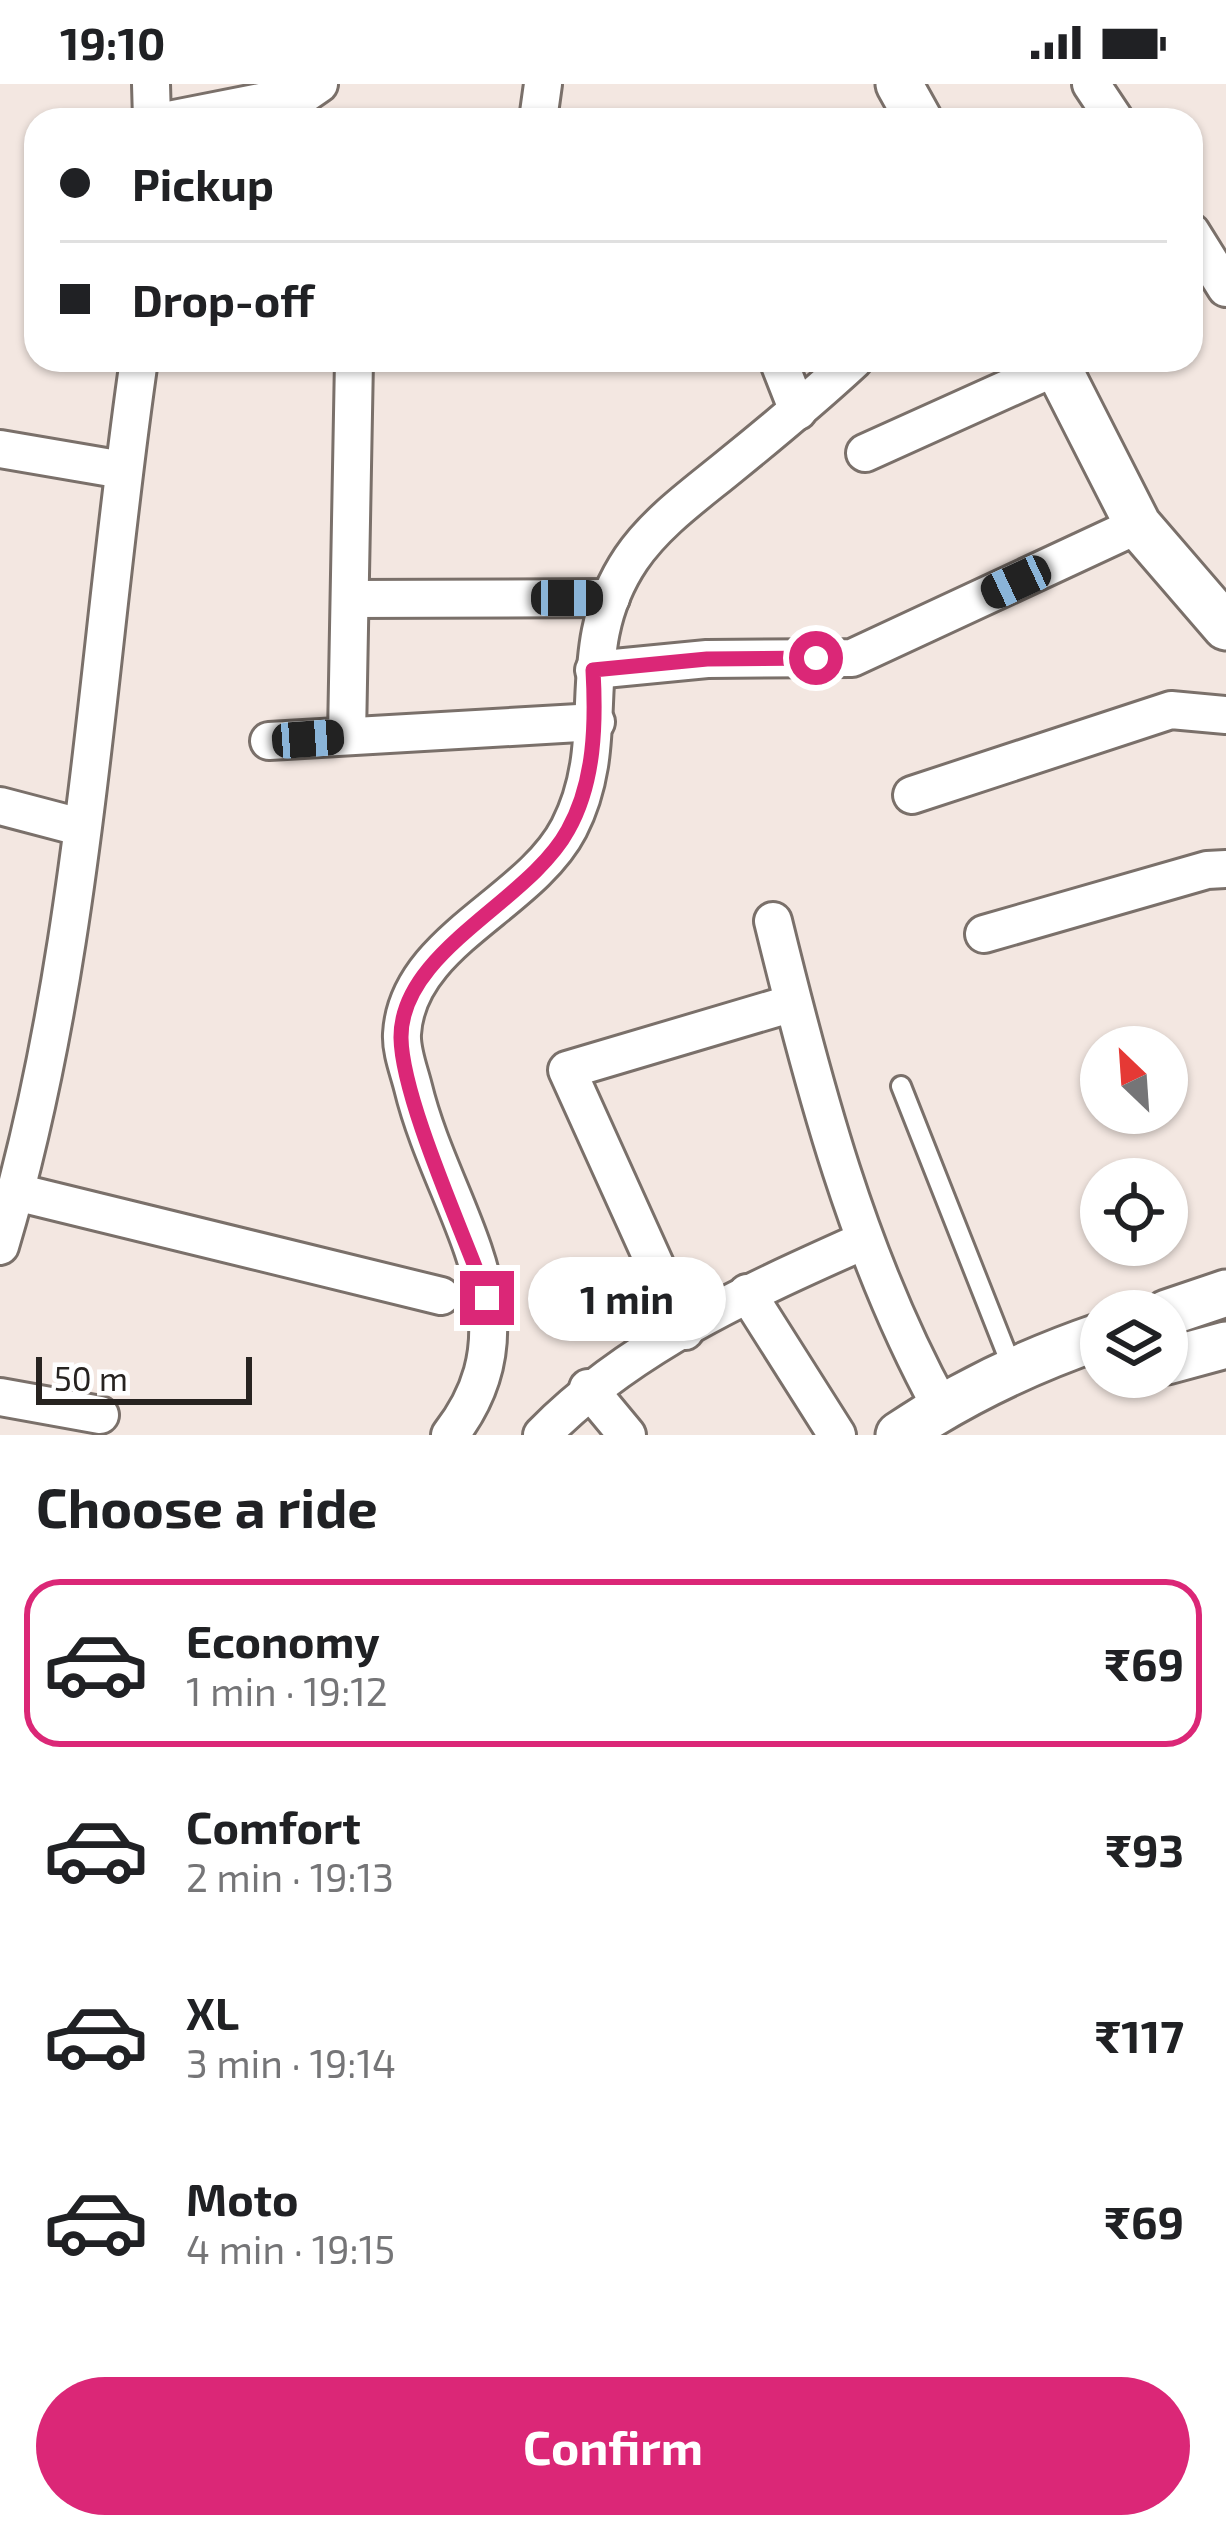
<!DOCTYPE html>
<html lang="en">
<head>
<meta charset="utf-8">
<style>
	body { margin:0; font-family:"Exo 2",sans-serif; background:#f2f2f2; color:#202124; height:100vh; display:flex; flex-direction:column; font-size:45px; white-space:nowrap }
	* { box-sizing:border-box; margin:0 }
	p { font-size:39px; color:#757577 }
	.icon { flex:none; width:66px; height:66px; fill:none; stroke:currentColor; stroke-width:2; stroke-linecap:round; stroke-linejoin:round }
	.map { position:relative; height:1351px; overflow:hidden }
	.panel { display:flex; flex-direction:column; background:#fff; flex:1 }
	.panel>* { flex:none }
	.hud { position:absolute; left:24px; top:24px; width:1179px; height:264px; border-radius:36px; box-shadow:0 3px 9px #0004; display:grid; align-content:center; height:264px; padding:0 36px; background:#fff }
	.needle { width:78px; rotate:335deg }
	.buttons { position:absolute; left:1080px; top:942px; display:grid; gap:24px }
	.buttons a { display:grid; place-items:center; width:108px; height:108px; border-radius:50%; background:#fff; box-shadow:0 3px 9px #0004; font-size:60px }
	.scale { position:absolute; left:36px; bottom:30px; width:216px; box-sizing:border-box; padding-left:12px; border:6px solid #272320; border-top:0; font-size:33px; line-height:42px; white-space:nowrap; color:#272320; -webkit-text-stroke:9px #fff; paint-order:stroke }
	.end { position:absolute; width:54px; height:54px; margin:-27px; border:15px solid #db2777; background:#fff; box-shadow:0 0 0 6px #fff }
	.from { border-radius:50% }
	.bubble { position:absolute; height:84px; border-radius:42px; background:#fff; box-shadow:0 3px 9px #0004; font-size:39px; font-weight:700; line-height:84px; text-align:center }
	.car { position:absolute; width:36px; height:72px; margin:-36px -18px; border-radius:15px; box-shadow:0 0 9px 3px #0007; background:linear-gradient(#222 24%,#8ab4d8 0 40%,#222 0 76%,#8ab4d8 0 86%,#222 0) }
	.hud b { display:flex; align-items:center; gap:42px; height:114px; font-size:45px }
	.hud b+b { border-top:3px solid #e0e0e0 }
	.hud i { width:30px; height:30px; background:#202124 }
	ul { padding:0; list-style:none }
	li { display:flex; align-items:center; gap:36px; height:168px; margin:0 24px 18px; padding:0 12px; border:6px solid transparent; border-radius:36px }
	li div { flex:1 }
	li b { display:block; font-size:45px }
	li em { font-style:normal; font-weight:700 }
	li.on { border-color:#db2777 }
	li>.icon { width:108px; height:108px; stroke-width:1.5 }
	h2 { padding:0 36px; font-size:54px; line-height:144px }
	.action { display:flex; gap:24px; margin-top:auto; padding:24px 36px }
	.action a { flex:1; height:138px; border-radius:72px; background:#db2777; color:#fff; font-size:48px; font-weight:700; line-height:138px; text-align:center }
	.status { display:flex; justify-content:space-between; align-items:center; height:84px; padding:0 60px; background:#fff; direction:ltr }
	.status svg { height:33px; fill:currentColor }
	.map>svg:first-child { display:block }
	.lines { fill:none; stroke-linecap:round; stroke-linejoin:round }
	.service-casing { stroke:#7a706a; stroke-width:24 }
	.minor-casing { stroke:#7a706a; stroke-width:42 }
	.tertiary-casing { stroke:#7a706a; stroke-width:51 }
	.service { stroke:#fff; stroke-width:18 }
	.minor { stroke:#fff; stroke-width:36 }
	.tertiary { stroke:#fff; stroke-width:45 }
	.route { stroke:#db2777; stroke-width:15 }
</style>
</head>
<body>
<div class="status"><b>19:10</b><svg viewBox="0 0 49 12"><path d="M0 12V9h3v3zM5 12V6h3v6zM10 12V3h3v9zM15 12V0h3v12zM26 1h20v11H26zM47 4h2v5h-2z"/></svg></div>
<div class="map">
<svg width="1226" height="1351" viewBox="0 0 1226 1351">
	<rect width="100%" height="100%" fill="#f3e7e1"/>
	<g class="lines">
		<g class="service-casing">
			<path id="service" d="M901 1002 1014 1288"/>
		</g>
		<g class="minor-casing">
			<g id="minor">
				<path d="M151 0 152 36"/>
				<path d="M1091 0 1115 36"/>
				<path d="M169 36 306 9 319 0"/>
				<path d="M538 36 543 0"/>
				<path d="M1191 148 1226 204"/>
				<path d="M778 276 798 327"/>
				<path d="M0 365 123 386"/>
				<path d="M865 369 1058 282"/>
				<path d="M350 515 611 514"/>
				<path d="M594 586 707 575 852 574 1138 441"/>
				<path d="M347 652 354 276"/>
				<path d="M269 657 596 638"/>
				<path d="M912 711 1171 626 1226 631"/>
				<path d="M0 722 80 743"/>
				<path d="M773 837C814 1004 858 1172 941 1323"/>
				<path d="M984 850 1207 786 1226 785"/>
				<path d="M16 1108 441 1212"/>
				<path d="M0 1162C86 875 96 571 139 276"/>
				<path d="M747 1209 837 1351"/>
				<path d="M685 1247 567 986 793 919"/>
				<path d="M588 1304 627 1351"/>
				<path d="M0 1313 100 1331"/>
				<path d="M450 1351C542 1233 443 1127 413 1003 409 987 401 967 402 950 407 857 529 821 569 744 616 653 569 567 631 475 656 438 696 410 730 382 772 348 814 313 854 276"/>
				<path d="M542 1351C630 1261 749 1208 863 1157"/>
			</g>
		</g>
		<g class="tertiary-casing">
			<g id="tertiary">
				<path d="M899 0 919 36"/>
				<path d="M1054 276 1138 441 1226 543"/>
				<path d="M1167 1229 1226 1209"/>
				<path d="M1167 1277 1226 1261"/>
				<path d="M899 1351C961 1309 1031 1276 1101 1252"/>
			</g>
		</g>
		<use href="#service" class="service"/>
		<use href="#minor" class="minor"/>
		<use href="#tertiary" class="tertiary"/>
	</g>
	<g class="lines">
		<path class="route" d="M487 1214C464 1150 402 1015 401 954 400 867 529 818 568 746 595 698 596 639 593 586L707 575 816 574"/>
	</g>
</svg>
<div class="buttons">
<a><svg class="needle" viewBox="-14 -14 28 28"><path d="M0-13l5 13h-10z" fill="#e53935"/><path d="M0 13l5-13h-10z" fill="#757577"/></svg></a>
<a><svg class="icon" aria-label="locate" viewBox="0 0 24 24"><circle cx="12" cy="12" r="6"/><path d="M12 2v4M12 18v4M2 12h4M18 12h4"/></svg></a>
<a><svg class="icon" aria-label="layers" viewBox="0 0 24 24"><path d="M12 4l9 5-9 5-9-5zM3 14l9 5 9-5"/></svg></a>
</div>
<div class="scale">50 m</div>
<i class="end from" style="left:816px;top:574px"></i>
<i class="end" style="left:487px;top:1214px"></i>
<div class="bubble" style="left:528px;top:1173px;width:198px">1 min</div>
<i class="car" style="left:1016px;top:498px;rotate:245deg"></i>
<i class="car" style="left:567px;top:514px;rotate:90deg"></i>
<i class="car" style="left:308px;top:655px;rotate:86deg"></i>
<div class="hud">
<b><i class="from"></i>Pickup</b>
<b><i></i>Drop-off</b>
</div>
</div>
<section class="panel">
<h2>Choose a ride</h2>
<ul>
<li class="on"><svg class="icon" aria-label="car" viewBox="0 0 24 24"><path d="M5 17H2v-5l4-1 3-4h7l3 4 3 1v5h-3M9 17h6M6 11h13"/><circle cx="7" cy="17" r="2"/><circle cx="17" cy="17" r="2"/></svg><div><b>Economy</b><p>1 min · 19:12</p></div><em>₹69</em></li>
<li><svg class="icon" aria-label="car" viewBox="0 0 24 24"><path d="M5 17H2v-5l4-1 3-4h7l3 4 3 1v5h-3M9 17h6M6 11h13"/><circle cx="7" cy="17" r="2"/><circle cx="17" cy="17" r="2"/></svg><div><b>Comfort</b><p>2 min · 19:13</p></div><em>₹93</em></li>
<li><svg class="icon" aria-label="car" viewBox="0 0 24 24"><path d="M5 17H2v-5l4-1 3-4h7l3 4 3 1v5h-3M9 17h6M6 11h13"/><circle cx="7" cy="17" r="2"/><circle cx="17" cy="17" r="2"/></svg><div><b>XL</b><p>3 min · 19:14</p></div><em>₹117</em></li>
<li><svg class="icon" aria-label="car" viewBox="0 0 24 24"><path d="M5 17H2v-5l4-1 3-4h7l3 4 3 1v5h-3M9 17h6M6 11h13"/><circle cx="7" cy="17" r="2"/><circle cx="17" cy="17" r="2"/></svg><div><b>Moto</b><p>4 min · 19:15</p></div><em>₹69</em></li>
</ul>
<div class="action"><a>Confirm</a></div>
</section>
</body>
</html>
